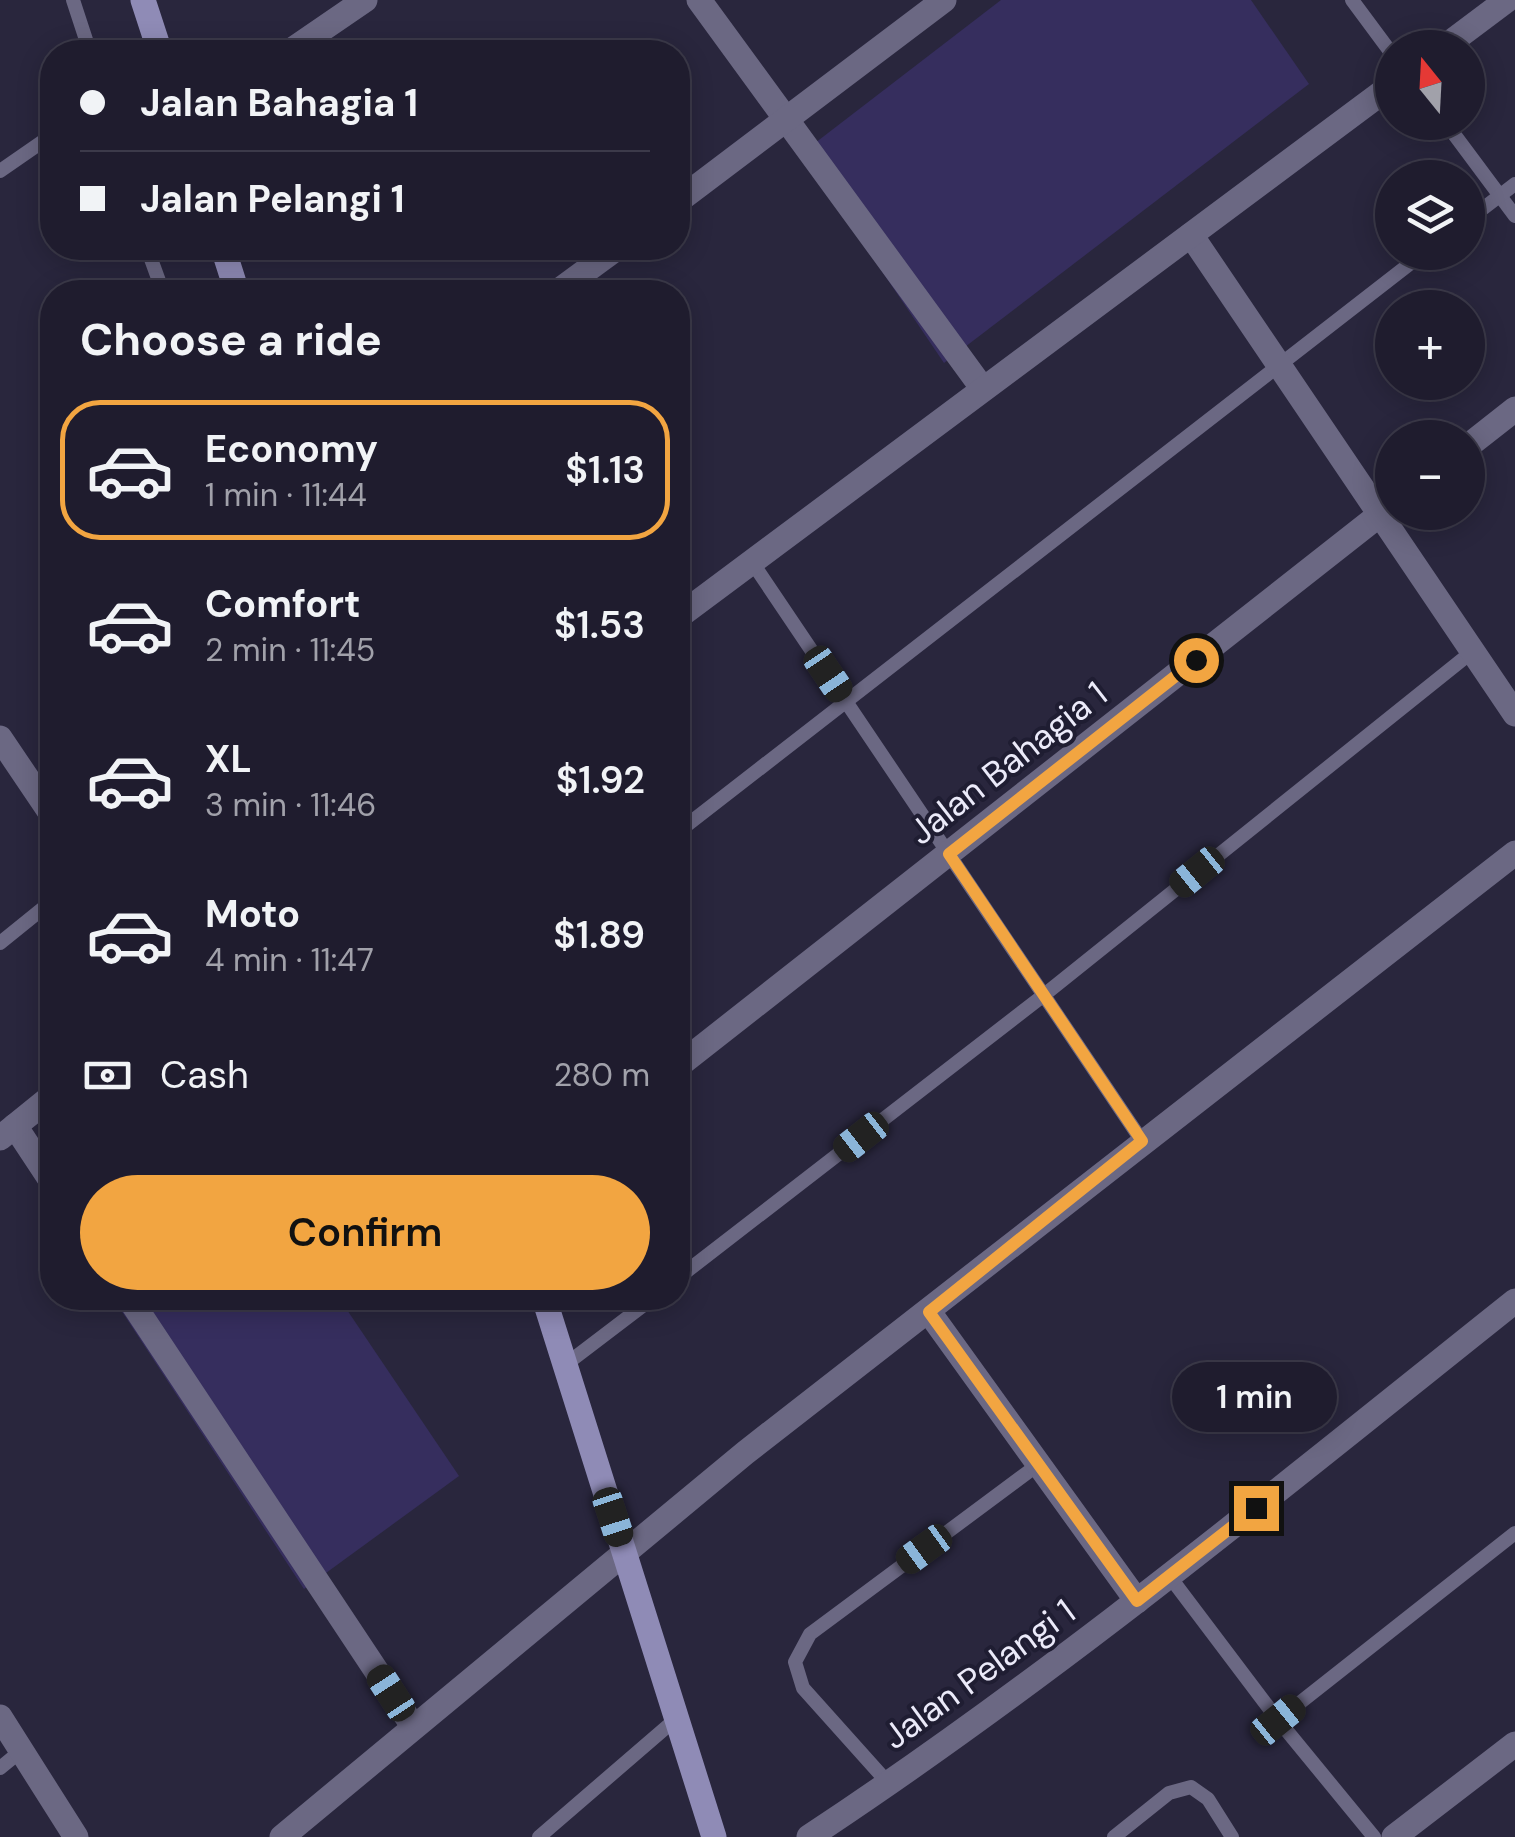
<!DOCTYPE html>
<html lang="en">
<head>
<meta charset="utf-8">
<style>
	body { margin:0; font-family:"DM Sans",sans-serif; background:#272536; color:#f1f3f6; height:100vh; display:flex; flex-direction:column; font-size:38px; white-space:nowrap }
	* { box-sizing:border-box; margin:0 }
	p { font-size:32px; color:#a1a1aa }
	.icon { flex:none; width:55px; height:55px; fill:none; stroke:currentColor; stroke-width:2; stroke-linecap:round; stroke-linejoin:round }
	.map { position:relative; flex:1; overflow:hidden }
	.sheet { position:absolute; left:40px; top:280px; width:650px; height:1030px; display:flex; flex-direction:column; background:#1f1c2e; border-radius:40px; box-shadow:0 5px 25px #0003,0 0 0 2px #3c3a4a }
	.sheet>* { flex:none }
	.hud { position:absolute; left:40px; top:40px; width:650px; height:220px; border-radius:40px; box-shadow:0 5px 25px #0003,0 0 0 2px #3c3a4a; display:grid; align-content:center; height:220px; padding:0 40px; background:#1f1c2e }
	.needle { width:65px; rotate:342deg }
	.fabs { position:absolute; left:1375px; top:30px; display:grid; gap:20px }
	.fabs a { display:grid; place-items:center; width:110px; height:110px; border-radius:50%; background:#1f1c2e; box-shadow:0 5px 25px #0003,0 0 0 2px #3c3a4a; font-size:50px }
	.end { position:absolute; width:45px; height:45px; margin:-22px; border:12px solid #f2a541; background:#111; box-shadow:0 0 0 5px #111 }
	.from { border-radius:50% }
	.bubble { position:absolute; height:70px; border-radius:35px; background:#1f1c2e; box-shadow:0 5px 25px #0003,0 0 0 2px #3c3a4a; font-size:32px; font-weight:600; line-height:70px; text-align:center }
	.car { position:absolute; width:30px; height:60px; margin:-30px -15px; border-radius:12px; box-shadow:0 0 8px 2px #0007; background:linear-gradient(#222 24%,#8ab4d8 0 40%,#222 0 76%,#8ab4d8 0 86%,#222 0) }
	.hud b { display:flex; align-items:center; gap:35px; height:95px; font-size:38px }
	.hud b+b { border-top:2px solid #3c3a4a }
	.hud i { width:25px; height:25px; background:#f1f3f6 }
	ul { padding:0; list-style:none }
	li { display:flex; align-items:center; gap:30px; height:140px; margin:0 20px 15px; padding:0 20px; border:5px solid transparent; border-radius:40px }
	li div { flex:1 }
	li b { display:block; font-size:38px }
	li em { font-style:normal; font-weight:600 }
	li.active { border-color:#f2a541 }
	li>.icon { width:90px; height:90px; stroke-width:1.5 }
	h2 { padding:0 40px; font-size:45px; line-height:120px }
	.pay { display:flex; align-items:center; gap:25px; height:110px; padding:0 40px; font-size:38px }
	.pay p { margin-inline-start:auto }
	.primary-button { display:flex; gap:20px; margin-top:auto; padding:20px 40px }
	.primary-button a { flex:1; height:115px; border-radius:60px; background:#f2a541; color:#111; font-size:40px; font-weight:600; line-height:115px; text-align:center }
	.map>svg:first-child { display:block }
	.green { fill:#362e5e }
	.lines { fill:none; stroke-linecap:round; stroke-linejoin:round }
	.lane { stroke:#6b6883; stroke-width:14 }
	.street { stroke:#6b6883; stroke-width:25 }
	.secondary { stroke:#8f8bb6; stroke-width:25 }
	.route { stroke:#f2a541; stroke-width:12 }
	.labels { text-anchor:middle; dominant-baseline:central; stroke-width:8; stroke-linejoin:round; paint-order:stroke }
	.street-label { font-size:35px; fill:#ebeaf9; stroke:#1f1d32 }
</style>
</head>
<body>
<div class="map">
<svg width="1515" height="1837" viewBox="0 0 1515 1837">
	<rect width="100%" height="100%" fill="#29263d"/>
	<g class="green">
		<path d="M1001 0H1251L1309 84 944 363 802 153Z"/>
		<path d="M113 1298H339L459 1476 304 1589Z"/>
	</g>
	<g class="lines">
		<g class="lane">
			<path d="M73 0 90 52"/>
			<path d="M1352 0 1392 54"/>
			<path d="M1445 122 1515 216"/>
			<path d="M0 171 52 135"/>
			<path d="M1468 220 1515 184"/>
			<path d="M147 248 163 292"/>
			<path d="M752 562 1142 1141"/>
			<path d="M678 832 1425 252"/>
			<path d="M0 943 52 901"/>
			<path d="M678 1278 1044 995 1473 651"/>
			<path d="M565 1365 653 1298"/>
			<path d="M1170 1577 1278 1720 1374 1837"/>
			<path d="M1278 1720 1515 1533"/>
			<path d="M0 1768 22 1750"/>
			<path d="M889 1784 803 1688 795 1662 810 1634 1039 1464"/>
			<path d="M539 1837 677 1718"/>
			<path d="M1114 1837 1169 1793 1191 1787 1208 1799 1232 1837"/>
		</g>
		<g class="street">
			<path d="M699 0 983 389"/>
			<path d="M1443 48 1507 0"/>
			<path d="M289 52 365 0"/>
			<path d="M678 201 944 0"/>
			<path d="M1191 235 1515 714"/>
			<path d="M557 292 617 248"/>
			<path d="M1468 446 1515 409"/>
			<path d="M678 617 1392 85"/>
			<path d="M0 738 52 815"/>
			<path d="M678 1066 1392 505"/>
			<path d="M15 1126 52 1182"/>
			<path d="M0 1138 52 1096"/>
			<path d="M129 1298 413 1726"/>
			<path d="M929 1312 1137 1601"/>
			<path d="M0 1717 76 1837"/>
			<path d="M282 1837 745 1453 1515 853"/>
			<path d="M809 1837C1056 1674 1284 1485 1515 1301"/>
			<path d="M1394 1837 1515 1744"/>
		</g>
		<g class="secondary">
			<path d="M143 0 160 52"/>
			<path d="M223 248 237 292"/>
			<path d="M544 1298 714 1837"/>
		</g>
	</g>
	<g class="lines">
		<path class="route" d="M1196 660 949 854 1142 1141 929 1312 1137 1601 1256 1508"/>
	</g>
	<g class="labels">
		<g class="street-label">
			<text transform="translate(1008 763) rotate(-38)">Jalan Bahagia 1</text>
			<text transform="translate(979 1674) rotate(-36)">Jalan Pelangi 1</text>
		</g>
	</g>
</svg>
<div class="fabs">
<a><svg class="needle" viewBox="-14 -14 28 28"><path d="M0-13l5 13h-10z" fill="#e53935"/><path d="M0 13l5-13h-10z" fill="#a1a1aa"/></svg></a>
<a><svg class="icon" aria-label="layers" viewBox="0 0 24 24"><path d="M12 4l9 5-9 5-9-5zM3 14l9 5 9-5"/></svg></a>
<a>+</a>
<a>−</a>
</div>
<i class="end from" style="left:1196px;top:660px"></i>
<i class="end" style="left:1256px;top:1508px"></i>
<div class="bubble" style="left:1172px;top:1362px;width:165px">1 min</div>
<i class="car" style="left:828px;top:674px;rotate:146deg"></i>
<i class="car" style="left:1197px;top:872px;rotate:231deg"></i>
<i class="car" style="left:861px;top:1137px;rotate:232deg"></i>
<i class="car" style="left:613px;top:1517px;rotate:162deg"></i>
<i class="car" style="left:924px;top:1549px;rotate:234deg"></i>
<i class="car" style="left:391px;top:1693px;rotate:327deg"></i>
<i class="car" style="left:1278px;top:1720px;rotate:51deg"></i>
<div class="hud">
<b><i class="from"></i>Jalan Bahagia 1</b>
<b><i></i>Jalan Pelangi 1</b>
</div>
<section class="sheet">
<h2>Choose a ride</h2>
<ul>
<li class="active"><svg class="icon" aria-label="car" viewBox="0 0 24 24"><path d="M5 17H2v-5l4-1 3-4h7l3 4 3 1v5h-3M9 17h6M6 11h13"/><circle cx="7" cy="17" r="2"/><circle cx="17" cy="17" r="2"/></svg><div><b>Economy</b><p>1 min · 11:44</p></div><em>$1.13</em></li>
<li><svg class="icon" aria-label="car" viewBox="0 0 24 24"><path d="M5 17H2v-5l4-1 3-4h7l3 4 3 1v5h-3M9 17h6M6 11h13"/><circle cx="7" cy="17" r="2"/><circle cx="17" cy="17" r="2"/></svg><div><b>Comfort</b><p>2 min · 11:45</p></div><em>$1.53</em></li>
<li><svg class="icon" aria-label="car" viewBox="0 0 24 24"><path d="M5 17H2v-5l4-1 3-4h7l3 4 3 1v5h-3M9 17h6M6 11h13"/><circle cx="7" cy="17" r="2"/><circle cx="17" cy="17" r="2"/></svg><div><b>XL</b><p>3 min · 11:46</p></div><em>$1.92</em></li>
<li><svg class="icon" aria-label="car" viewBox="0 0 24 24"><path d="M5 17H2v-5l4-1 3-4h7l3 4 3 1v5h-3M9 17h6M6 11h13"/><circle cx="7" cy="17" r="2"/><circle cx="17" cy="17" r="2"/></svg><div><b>Moto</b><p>4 min · 11:47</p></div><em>$1.89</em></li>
</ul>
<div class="pay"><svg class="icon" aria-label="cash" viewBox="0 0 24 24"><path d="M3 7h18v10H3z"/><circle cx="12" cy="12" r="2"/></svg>Cash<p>280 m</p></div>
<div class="primary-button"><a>Confirm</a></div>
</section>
</div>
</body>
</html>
